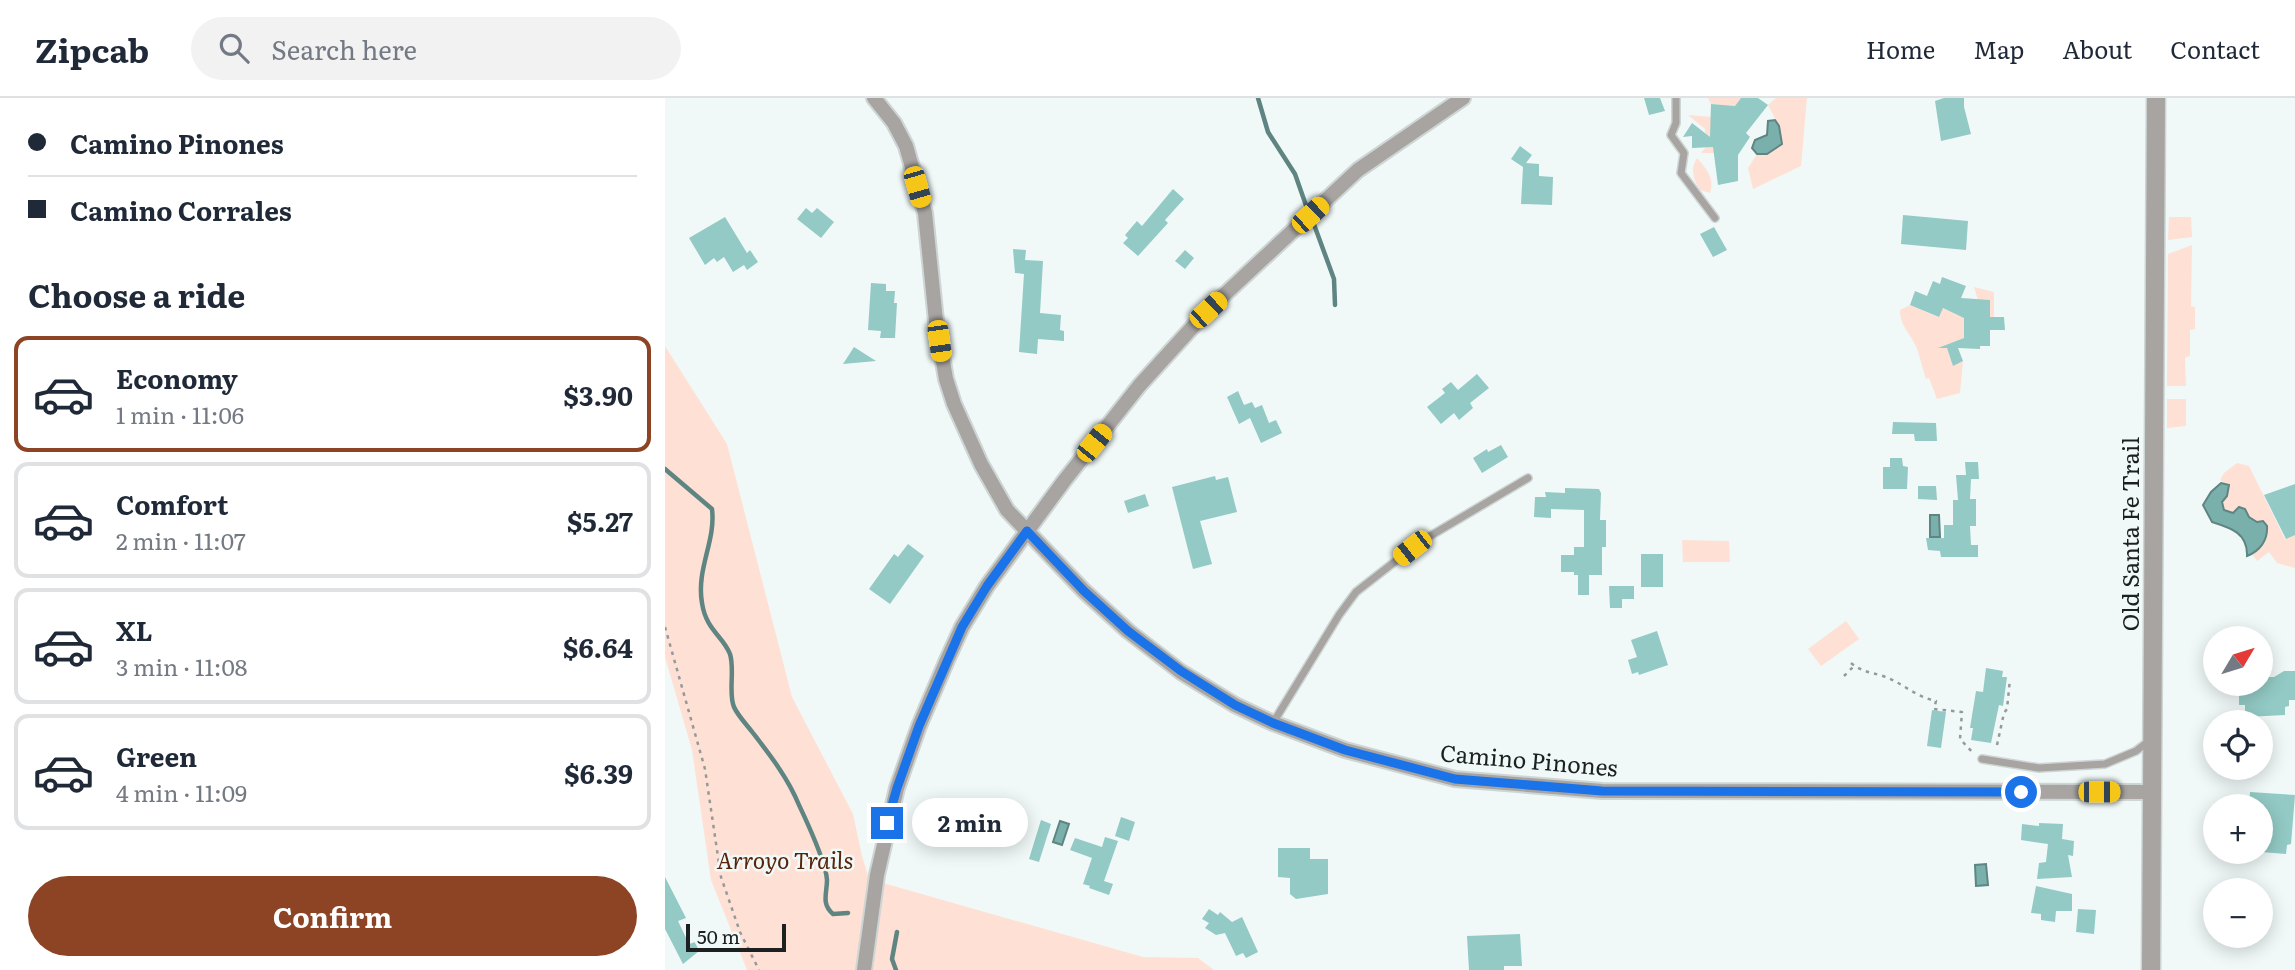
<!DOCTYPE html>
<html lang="en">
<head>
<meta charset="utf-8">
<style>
	body { margin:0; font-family:Literata,serif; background:#f2f2f3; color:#1f2937; height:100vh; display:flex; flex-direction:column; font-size:26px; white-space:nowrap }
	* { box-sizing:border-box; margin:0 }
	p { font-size:23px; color:#747a83 }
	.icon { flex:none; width:38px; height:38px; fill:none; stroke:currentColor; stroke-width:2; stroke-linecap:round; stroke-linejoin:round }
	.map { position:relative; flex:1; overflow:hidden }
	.details { display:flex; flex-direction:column; background:#fff; width:665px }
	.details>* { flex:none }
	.top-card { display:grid; align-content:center; height:154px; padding:0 28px; background:#fff }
	.needle { width:46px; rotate:52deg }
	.controls { position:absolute; left:1538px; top:528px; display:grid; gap:14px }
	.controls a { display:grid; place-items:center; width:70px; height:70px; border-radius:50%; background:#fff; box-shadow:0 4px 18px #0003; font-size:35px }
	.scale { position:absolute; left:21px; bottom:18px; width:100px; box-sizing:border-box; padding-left:7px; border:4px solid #1d2020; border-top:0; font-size:19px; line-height:24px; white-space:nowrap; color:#1d2020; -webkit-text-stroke:5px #f0f9f8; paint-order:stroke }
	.end { position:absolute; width:32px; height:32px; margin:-16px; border:9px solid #1a73e8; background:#fff; box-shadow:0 0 0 4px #fff }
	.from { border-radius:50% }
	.bubble { position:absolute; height:49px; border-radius:24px; background:#fff; box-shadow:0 4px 18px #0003; font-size:23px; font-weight:700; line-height:49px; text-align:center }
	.car { position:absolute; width:21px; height:42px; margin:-21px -10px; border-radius:9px; box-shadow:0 0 5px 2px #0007; background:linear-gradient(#f5c518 24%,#345 0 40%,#f5c518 0 76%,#345 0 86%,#f5c518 0) }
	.top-card b { display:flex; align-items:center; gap:24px; height:66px; font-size:26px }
	.top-card b+b { border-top:2px solid #e0e1e3 }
	.top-card i { width:18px; height:18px; background:#1f2937 }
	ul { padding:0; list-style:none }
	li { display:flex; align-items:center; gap:21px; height:116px; margin:0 14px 10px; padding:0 14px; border:4px solid #e0e1e3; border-radius:14px }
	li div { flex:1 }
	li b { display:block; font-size:26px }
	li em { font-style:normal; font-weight:700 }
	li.current { border-color:#8d4425 }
	li>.icon { width:63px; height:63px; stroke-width:1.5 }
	h2 { padding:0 28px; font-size:32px; line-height:84px }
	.button { display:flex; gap:14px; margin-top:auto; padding:14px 28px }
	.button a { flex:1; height:80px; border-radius:42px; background:#8d4425; color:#fff; font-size:28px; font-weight:700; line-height:80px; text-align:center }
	header { display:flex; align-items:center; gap:42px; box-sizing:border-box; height:98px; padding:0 35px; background:#fff; border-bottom:2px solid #e0e1e3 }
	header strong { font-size:33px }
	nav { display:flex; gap:38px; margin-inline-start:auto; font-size:24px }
	.search { width:490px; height:63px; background:#f2f2f3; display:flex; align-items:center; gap:18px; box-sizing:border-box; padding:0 24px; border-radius:38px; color:#747a83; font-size:26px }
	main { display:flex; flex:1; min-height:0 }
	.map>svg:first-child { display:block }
	.green { fill:#ffe0d4 }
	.water { fill:#7ab0ac; stroke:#5e8582; stroke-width:2 }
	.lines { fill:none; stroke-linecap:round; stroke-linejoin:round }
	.stream { stroke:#5e8582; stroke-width:4.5 }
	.building { fill:#93cac5 }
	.service-casing { stroke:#ced6d5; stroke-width:10 }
	.minor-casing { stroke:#ced6d5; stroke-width:18 }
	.tertiary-casing { stroke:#ced6d5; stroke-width:21 }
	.path { stroke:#949a9a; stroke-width:2.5; stroke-dasharray:3.5 5; stroke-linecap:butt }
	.service { stroke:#a7a4a2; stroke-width:7 }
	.minor { stroke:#a7a4a2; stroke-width:14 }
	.tertiary { stroke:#a7a4a2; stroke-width:18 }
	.route { stroke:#1a73e8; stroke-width:9 }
	.labels { text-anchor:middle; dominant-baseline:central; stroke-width:5; stroke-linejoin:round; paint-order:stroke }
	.street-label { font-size:23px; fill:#1d2020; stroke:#f0f9f8 }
	.park-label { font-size:23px; font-style:italic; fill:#59230a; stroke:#f0f9f8 }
</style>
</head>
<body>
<header>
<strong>Zipcab</strong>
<div class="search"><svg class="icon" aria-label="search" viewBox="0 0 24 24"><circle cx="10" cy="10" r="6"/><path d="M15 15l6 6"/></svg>Search here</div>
<nav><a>Home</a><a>Map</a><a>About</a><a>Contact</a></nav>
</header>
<main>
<section class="details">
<div class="top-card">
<b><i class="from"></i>Camino Pinones</b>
<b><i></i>Camino Corrales</b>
</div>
<h2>Choose a ride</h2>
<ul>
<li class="current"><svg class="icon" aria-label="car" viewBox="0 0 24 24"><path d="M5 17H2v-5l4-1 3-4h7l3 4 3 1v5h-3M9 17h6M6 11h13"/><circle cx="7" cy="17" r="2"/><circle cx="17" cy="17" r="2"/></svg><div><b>Economy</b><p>1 min · 11:06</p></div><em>$3.90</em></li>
<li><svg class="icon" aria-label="car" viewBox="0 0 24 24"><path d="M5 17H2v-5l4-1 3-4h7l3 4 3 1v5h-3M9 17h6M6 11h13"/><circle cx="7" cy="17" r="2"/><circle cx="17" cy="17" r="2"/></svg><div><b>Comfort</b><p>2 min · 11:07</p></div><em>$5.27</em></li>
<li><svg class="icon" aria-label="car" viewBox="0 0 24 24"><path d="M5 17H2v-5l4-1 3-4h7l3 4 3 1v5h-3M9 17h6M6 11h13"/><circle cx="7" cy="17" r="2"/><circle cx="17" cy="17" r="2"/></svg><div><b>XL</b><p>3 min · 11:08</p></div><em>$6.64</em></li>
<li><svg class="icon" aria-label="car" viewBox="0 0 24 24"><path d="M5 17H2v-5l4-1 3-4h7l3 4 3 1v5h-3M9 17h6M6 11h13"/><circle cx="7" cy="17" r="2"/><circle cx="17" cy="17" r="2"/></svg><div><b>Green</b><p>4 min · 11:09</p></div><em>$6.39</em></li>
</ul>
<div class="button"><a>Confirm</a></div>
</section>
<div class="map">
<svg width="1630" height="872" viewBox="0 0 1630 872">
	<rect width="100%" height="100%" fill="#f0f9f8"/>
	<g class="green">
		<path d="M1043 0H1076L1070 8 1046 6Z"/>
		<path d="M1111 0H1142L1136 68 1088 91 1083 70 1092 56H1102L1114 28 1103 7Z"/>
		<path d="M1023 17 1060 20 1055 55H1036L1041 49 1040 31Z"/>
		<path d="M1032 60C1041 70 1050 81 1045 95L1035 92C1028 81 1025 71 1032 60Z"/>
		<path d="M1504 119H1526L1527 139 1503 142Z"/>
		<path d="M1527 147 1526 208 1530 209V231L1525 232V258L1520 260 1521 288H1502L1503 156Z"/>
		<path d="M1309 189 1329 194V219H1325L1313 202Z"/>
		<path d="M1245 207 1273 219 1278 210 1295 218 1299 210V240L1281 247 1288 267 1298 263 1295 295 1272 301 1264 280 1261 281C1257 270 1255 258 1251 248 1245 235 1235 228 1235 212Z"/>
		<path d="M0 248 62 346 127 599 188 716 197 758 204 781 478 859 533 860 549 872H82L46 782 27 652 0 559Z"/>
		<path d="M1502 301H1521V328L1502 330Z"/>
		<path d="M1572 365 1584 368 1620 441 1630 437V470L1612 465 1604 454 1592 463 1587 456 1595 450 1592 424 1584 419 1559 412 1557 404 1564 388 1555 382 1559 375Z"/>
		<path d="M1017 442 1064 443 1065 464H1018Z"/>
		<path d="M1181 523 1194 541 1156 568 1143 551Z"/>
	</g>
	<g class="water">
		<path d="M1110 22 1114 28 1117 46 1102 56H1092L1087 50 1090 42 1102 37 1103 23Z"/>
		<path d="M1556 385 1564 387 1562 398 1557 404 1559 412 1568 415 1574 409 1580 411 1584 419 1592 424 1598 423 1602 428C1603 442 1595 453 1582 458 1583 435 1566 430 1547 424L1538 407 1546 394Z"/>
		<path d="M1265 417H1274L1275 439H1265Z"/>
		<path d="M395 723 404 726 397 747 388 744Z"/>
		<path d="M1321 766 1323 787 1311 788 1310 767Z"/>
	</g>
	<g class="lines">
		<g class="stream">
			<path d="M593 0 603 34 630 76 643 113"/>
			<path d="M647 121 669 181 670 207"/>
			<path d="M0 371 47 411C51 443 31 471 37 505 41 532 58 538 65 556 70 572 63 595 69 609 73 618 82 627 88 635 105 657 123 680 134 707 142 724 161 764 162 782 162 795 156 806 168 816L183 815"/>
			<path d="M231 872 227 861 232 834"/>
		</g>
	</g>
	<g class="building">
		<path d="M979 0H995L1000 13 984 17Z"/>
		<path d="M1076 0H1093L1103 7 1081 35 1085 39 1073 57V83L1053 87 1048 49 1027 50V38L1018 39 1027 25 1045 39 1046 6 1070 8Z"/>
		<path d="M1279 0H1299V9L1306 36 1276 43 1270 3Z"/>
		<path d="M855 48 867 57 861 65 874 66V78L888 79 887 107 856 106 858 69 846 61Z"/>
		<path d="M508 91 519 101 500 122 503 125 473 158 458 145 463 140 460 137 472 123 477 128Z"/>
		<path d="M141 110 147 115 152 110 169 124 156 140 132 121Z"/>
		<path d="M1238 117 1303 123 1301 152 1236 146Z"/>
		<path d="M60 119 82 155 85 152 93 164 82 172 79 167 68 174 59 159 52 164 49 160 40 167 24 140Z"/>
		<path d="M1049 129 1062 152 1048 159 1035 136Z"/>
		<path d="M348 151 361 152 360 162 378 163 375 215 396 217 395 232 399 233V243L373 241 372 256 354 254 359 176 350 175Z"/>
		<path d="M520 152 529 160 520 171 510 163Z"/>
		<path d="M1277 179 1301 188 1296 200 1325 202V219H1339L1340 232H1325V248H1315V251L1293 250 1298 263 1288 268 1282 250H1273L1299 240V220L1278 210 1274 219 1245 207 1250 193 1262 198 1268 183 1275 186Z"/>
		<path d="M206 185 221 186V193H230L229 205H232L230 240H215L216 233 203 232Z"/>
		<path d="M189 249 211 263 178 266Z"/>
		<path d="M812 276 824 290 805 305 808 310 794 322 789 315 776 326 762 309 780 295 777 291 786 284 793 292Z"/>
		<path d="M573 293 579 307 587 304 590 310 597 307 604 325 611 322 617 335 596 345 585 320 574 326 562 299Z"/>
		<path d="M1228 324 1271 325 1272 343H1250L1249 336H1227Z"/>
		<path d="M836 347 843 359 817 375 808 360 822 351 823 354Z"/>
		<path d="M1225 360H1237L1238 368 1243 369 1242 391H1218V369H1225Z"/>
		<path d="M1300 364H1313L1314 381H1306L1305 401H1311V428H1305L1306 447H1313V459H1276L1275 453 1263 452 1261 440H1279V427H1288V402H1293L1291 377H1301Z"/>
		<path d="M550 378 551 382 563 379 572 414 535 423 547 466 528 471 507 389Z"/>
		<path d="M1630 386V437L1621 441 1599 397Z"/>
		<path d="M1253 388H1271L1272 402 1253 401Z"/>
		<path d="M900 390 934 391 936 395 935 422H941V449H937V477H924V497H913V477H909V474H896V457H909V449H919V412L886 411V420L869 419 870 399H881L880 394 900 395Z"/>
		<path d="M480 396 484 408 463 415 459 403Z"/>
		<path d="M243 446 259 458 225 506 204 491 229 456 233 459Z"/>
		<rect x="976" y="456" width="22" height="33"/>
		<path d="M944 488H969V501H957V510H945Z"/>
		<path d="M992 533 1003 567 974 577 973 574 967 576 963 562 972 559 966 542Z"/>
		<path d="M1321 570 1338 573 1337 579H1342L1338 608 1334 607 1326 645 1306 642 1308 630H1305L1311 593 1318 594Z"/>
		<path d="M1619 573H1630V602H1624V608L1620 609V617L1580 619V607H1574V590H1581V586H1598V579H1609Z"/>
		<path d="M1267 612 1281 614 1276 650 1262 648Z"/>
		<path d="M1585 694 1630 697 1626 746 1622 747 1621 756 1596 754V709H1584Z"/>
		<path d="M456 719 470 724 464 743 450 738Z"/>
		<path d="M376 722 386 726 374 764 364 761Z"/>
		<path d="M1374 725 1398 726 1397 741 1409 743 1408 758 1403 757 1407 779 1372 781 1374 765 1381 764 1383 746 1356 742 1357 726 1374 728Z"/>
		<path d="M440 739 453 743 439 783 448 786 444 797 424 790 425 788 418 786 427 760 405 752 410 740 437 749Z"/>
		<path d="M613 750H645V761H663V796L631 801 625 796V780L613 779Z"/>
		<path d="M0 779 21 820 13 823 24 846 30 844 34 853 18 866 0 831Z"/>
		<path d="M1371 788 1407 796V813H1391L1390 824 1376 822V816L1366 815Z"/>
		<path d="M544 811 553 817 555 814 567 824 577 819 593 854 581 860 578 855 571 858 560 835 551 837 540 830 544 825 537 821Z"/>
		<path d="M1413 811 1431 812 1429 836 1411 834Z"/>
		<path d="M855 836 857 868H839V872H804L802 838Z"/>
	</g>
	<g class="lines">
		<g class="service-casing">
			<g id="service">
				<path d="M1011 0V25L1006 37 1019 55 1016 75 1050 120"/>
				<path d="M608 625 674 517 691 494 755 444 863 380"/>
				<path d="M1317 661 1374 670 1440 666 1471 653 1484 643"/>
			</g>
		</g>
		<g class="minor-casing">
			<g id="minor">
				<path d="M209 0 229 25 241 48 260 115 271 223 281 281 289 306 316 366 342 412 419 493 463 533 516 574 570 607 608 625 680 652 790 681 937 693 1486 694"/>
				<path d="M199 872 212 777 232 690 254 628 282 562 297 529 322 488 399 383 474 288 543 212 693 72 798 0"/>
			</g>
		</g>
		<g class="tertiary-casing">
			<path id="tertiary" d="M1486 872 1491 0"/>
		</g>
		<g class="path">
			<path d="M0 529 40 671 56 779 75 834 94 872"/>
			<path d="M1186 565C1197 574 1205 574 1218 578 1236 584 1251 599 1271 603L1269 611 1297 614 1295 641 1309 656"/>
			<path d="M1179 578 1189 568"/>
			<path d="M1332 647 1339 615 1342 611 1345 581"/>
		</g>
		<use href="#service" class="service"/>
		<use href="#minor" class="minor"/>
		<use href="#tertiary" class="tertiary"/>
	</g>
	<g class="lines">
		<path class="route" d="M222 725 232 690 254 628 297 529 322 488 362 433 419 493 463 533 516 573 570 607 608 625 680 652 790 681 937 693 1356 694"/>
	</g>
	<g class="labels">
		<g class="street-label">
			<text transform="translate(1464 436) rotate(-90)">Old Santa Fe Trail</text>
			<text transform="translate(864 661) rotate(5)">Camino Pinones</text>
		</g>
		<g class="park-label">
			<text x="120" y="761">Arroyo Trails</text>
		</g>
	</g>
</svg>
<div class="controls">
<a><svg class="needle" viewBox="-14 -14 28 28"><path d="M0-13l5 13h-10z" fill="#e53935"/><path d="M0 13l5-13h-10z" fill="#747a83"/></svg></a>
<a><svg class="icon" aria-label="locate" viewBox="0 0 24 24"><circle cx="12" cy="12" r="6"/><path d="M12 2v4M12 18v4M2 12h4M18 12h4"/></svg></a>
<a>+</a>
<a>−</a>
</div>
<div class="scale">50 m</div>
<i class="end from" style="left:1356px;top:694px"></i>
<i class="end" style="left:222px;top:725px"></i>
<div class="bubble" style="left:247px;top:700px;width:116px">2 min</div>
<i class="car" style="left:252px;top:89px;rotate:164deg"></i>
<i class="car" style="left:645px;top:117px;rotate:47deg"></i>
<i class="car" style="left:543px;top:212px;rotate:47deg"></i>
<i class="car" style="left:274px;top:243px;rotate:172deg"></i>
<i class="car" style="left:429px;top:345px;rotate:39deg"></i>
<i class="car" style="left:747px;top:450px;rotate:232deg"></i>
<i class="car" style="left:1434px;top:694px;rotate:90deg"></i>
</div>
</main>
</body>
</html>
